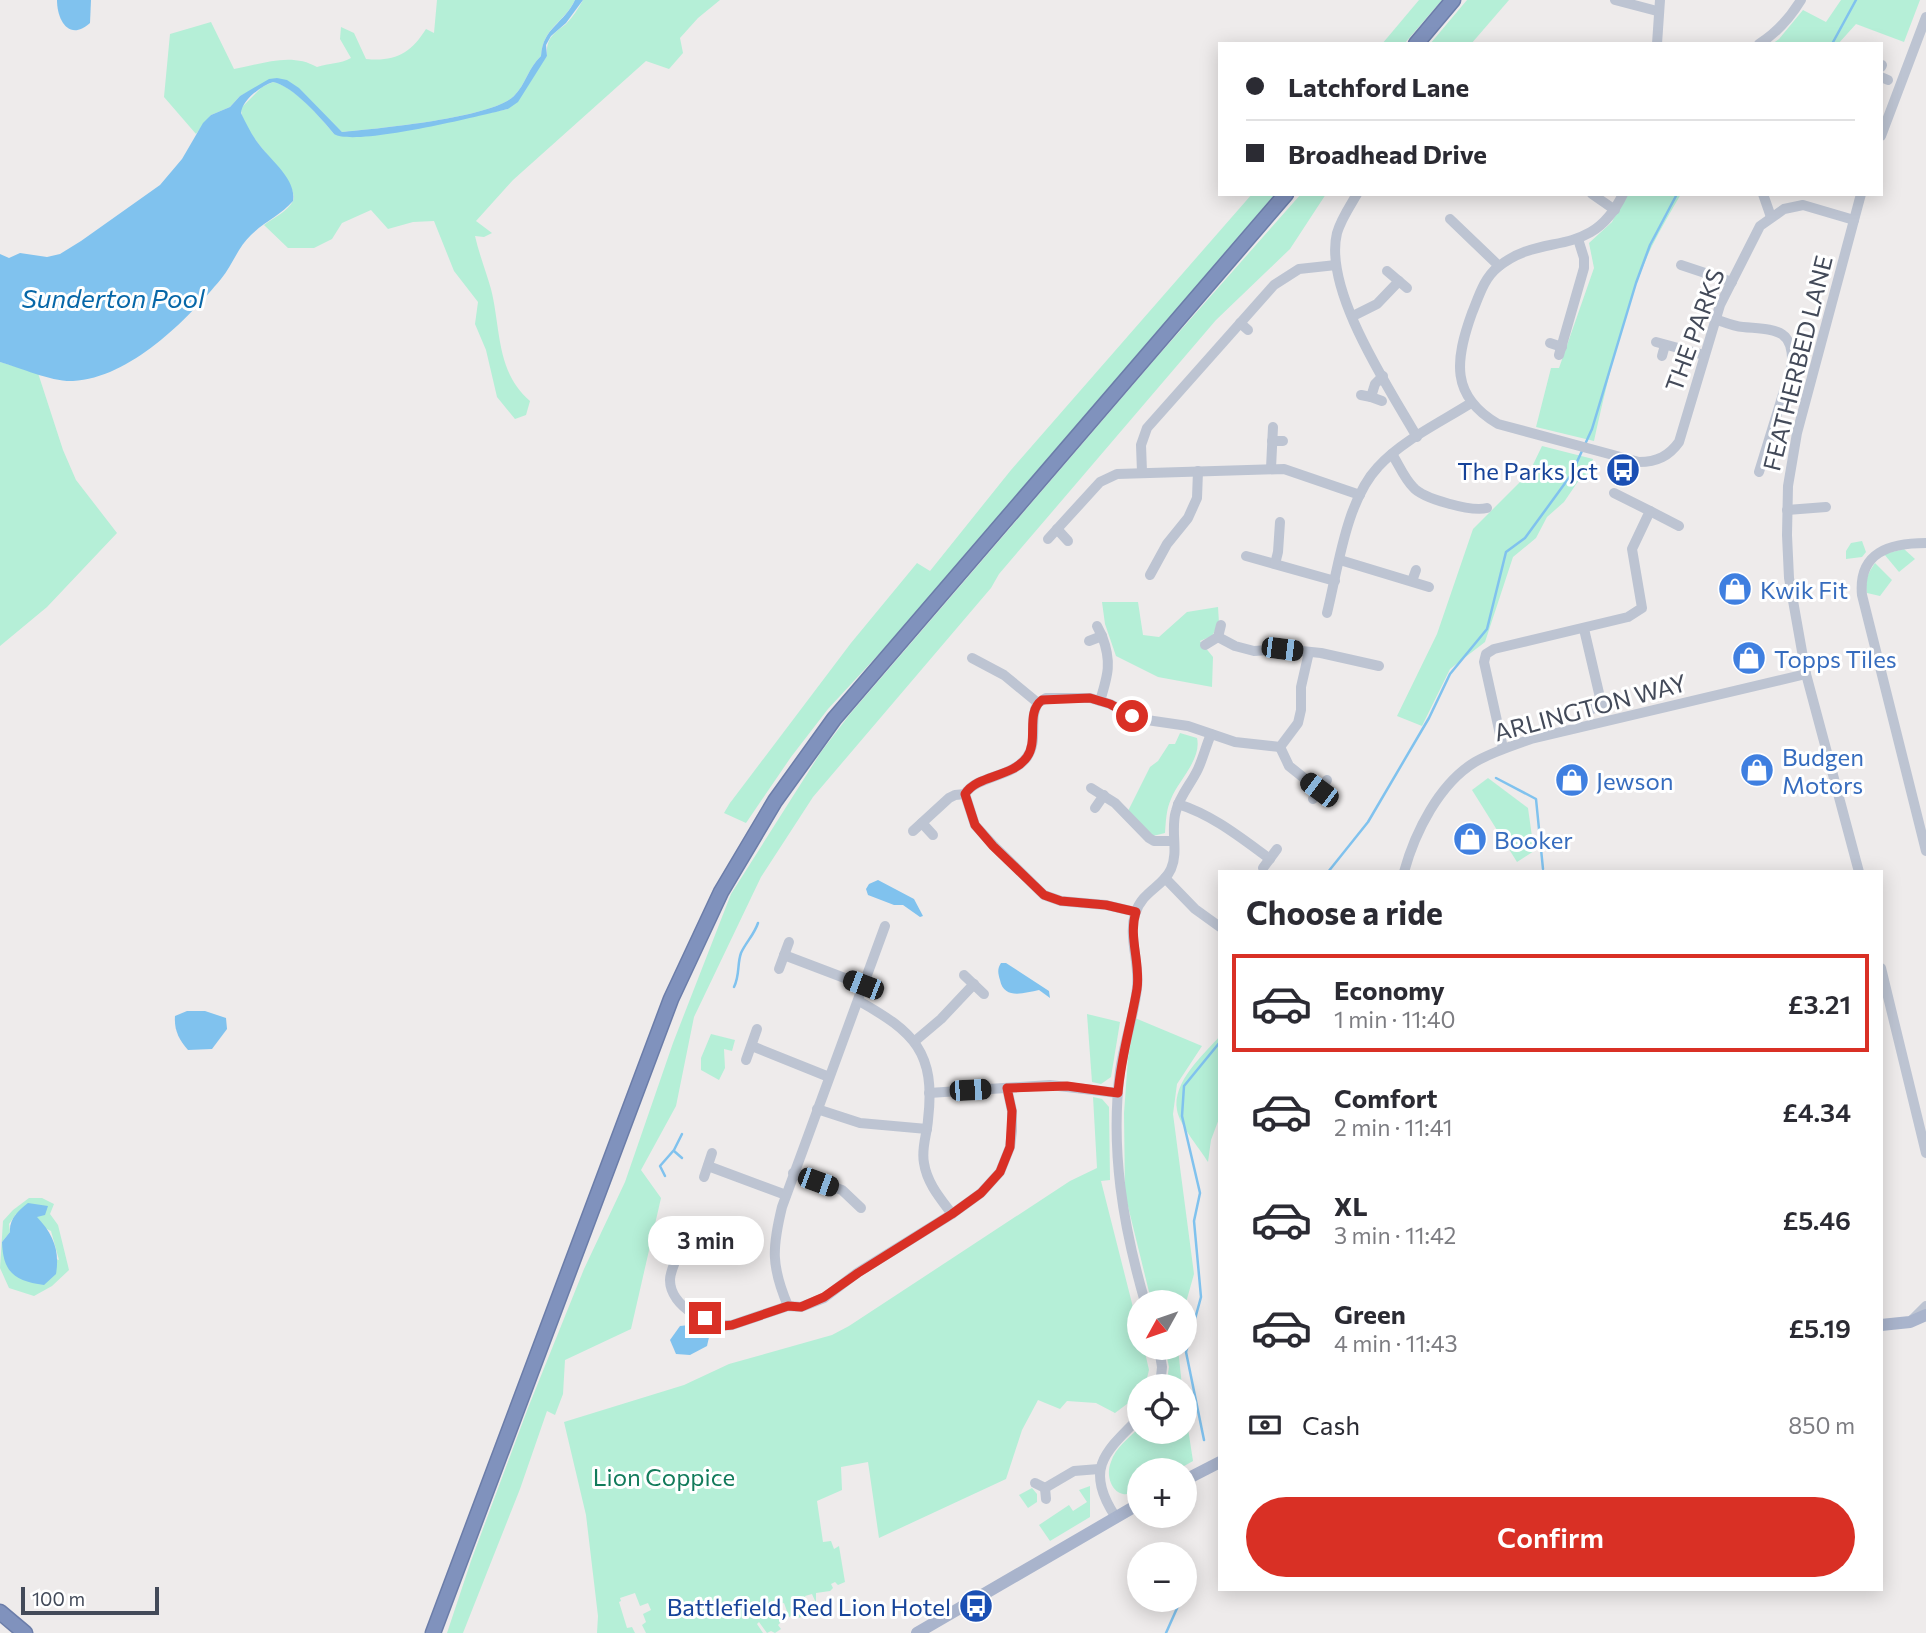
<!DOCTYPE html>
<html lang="en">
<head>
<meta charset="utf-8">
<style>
	body { margin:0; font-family:Commissioner,sans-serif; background:#f7f7f7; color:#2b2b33; height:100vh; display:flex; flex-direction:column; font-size:26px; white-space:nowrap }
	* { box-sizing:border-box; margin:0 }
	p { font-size:23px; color:#7c7c81 }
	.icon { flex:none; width:38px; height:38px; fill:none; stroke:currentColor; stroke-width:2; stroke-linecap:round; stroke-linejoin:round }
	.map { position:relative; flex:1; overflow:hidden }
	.details { position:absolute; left:1218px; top:870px; width:665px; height:721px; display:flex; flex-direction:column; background:#fff; border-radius:0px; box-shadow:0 4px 18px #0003 }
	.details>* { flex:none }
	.guide { position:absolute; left:1218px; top:42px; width:665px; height:154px; border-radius:0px; box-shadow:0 4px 18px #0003; display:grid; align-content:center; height:154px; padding:0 28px; background:#fff }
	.needle { width:46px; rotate:230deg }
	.fabs { position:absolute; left:1127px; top:1290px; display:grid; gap:14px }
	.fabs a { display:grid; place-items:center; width:70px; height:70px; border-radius:50%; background:#fff; box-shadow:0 4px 18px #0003; font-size:35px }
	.scale { position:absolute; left:21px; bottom:18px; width:138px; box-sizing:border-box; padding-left:7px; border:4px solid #434a59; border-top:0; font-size:19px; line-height:24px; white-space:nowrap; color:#434a59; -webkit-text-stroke:5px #fff; paint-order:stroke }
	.end { position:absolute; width:32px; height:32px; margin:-16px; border:9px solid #d93025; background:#fff; box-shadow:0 0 0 4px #fff }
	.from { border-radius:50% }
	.bubble { position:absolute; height:49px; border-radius:24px; background:#fff; box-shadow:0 4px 18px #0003; font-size:23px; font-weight:600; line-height:49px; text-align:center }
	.car { position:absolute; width:21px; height:42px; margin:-21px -10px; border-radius:9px; box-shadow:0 0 5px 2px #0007; background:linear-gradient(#222 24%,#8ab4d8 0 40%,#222 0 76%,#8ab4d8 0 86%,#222 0) }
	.guide b { display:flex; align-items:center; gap:24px; height:66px; font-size:26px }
	.guide b+b { border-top:2px solid #e1e1e2 }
	.guide i { width:18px; height:18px; background:#2b2b33 }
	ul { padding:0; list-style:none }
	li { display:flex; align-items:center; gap:21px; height:98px; margin:0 14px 10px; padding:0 14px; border:4px solid transparent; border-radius:0px }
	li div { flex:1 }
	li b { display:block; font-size:26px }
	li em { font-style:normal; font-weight:600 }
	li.on { border-color:#d93025 }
	li>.icon { width:63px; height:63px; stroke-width:1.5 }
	h2 { padding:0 28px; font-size:32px; line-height:84px }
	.pay { display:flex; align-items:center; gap:18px; height:77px; padding:0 28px; font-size:26px }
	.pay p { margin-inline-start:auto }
	.primary-button { display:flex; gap:14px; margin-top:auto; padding:14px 28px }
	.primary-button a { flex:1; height:80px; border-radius:42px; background:#d93025; color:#fff; font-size:28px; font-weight:600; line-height:80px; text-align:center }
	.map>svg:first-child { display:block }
	.green { fill:#b5efd7; fill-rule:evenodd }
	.water { fill:#80c2ee }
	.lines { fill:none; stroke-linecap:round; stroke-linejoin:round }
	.stream { stroke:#80c2ee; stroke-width:2.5 }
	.highway-casing { stroke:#6b7da9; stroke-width:17 }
	.minor { stroke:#bdc4d2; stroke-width:10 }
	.major { stroke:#a9b4cc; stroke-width:12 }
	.highway { stroke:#8092bd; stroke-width:14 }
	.route { stroke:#d93025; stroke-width:9 }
	.labels { text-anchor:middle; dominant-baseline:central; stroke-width:6; stroke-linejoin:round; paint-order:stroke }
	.street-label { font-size:24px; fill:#434a59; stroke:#fff }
	.transit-label { font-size:24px; fill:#164399; stroke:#fff; text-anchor:end }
	.shop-label { font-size:24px; fill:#366cbe; stroke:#fff; text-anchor:start }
	.park-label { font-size:24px; fill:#127b5b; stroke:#fff }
	.water-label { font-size:26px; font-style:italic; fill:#0767a8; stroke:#fff }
</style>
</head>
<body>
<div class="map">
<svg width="1926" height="1633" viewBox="0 0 1926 1633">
	<rect width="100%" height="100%" fill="#eeebeb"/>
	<g class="green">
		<path d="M437 0H575C564 23 543 27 541 56 528 68 526 84 514 96 493 118 375 129 342 132L323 114 277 78 240 96 230 107 211 115 196 134 164 97 170 34 211 22 234 69C262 64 291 52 317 67 329 63 340 64 351 58L340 39 341 27 354 33 366 59C395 62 411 53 426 29L434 33Z"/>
		<path d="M583 0H720L698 18 680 38 683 53 669 69 646 61 513 180 476 221 492 233 484 237 475 236C479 254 486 271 491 289 501 329 496 372 530 401L526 415 515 419 497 397 486 350 475 324 478 302 454 271 434 221 413 222 388 229 371 210 342 223 332 239 314 248H288L264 225C273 218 288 211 293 201 301 182 240 136 241 108L262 87 273 82C294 86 321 118 334 134L403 131 508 109 547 56C546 38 553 34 566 24 573 17 578 9 583 0Z"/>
		<path d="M1419 0H1442L1404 44H1382Z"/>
		<path d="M1467 0H1509L1471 44H1430Z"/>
		<path d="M1841 0H1920L1904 42 1856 24 1838 44H1772L1779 39 1803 10 1826 22Z"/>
		<path d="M1252 194H1275L938 590 828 709 791 757 746 823 724 813 730 803 851 643 917 563 930 571 1011 470Z"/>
		<path d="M1301 194H1326L1290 249 1216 320 999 574 991 588 813 797 761 877 694 1017 676 1106 641 1170 661 1198 631 1329 565 1360 563 1394 555 1415 547 1411 520 1489 463 1633H447L471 1561 528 1408 584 1269 625 1182 673 1043 731 894 821 752 850 714 1157 357Z"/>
		<path d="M1626 194H1681C1671 211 1661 228 1652 246 1625 303 1608 379 1594 441L1536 427 1551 368H1559L1594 268 1589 243 1612 222Z"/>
		<path d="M0 362 38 373 63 450 76 480 117 533 47 607 0 646Z"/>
		<path d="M1542 446 1593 459 1590 476 1579 480 1564 502 1547 517 1536 538 1513 557 1485 642 1450 669 1422 726 1397 716 1437 634 1473 529 1529 473Z"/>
		<path d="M1862 541 1866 552 1862 557 1846 559V551L1851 543Z"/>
		<path d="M1904 549 1915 559 1899 572 1884 554Z"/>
		<path d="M1875 563 1892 580 1880 596 1867 593C1864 581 1868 573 1875 563Z"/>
		<path d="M1102 602H1138L1143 635 1159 637 1187 612 1218 607 1219 623 1212 636 1200 641 1213 657 1212 687 1158 677 1116 656 1105 624Z"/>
		<path d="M1180 733 1197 738C1202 759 1178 781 1171 799 1166 810 1166 821 1165 833L1153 836 1128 811 1150 767 1158 761 1169 744H1175Z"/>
		<path d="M1488 778 1528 808 1534 851 1517 862 1472 790Z"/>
		<path d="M1087 1014 1120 1022 1111 1077 1101 1084 1092 1082Z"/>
		<path d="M1135 1018 1202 1046 1177 1084 1173 1114 1194 1274 1185 1306V1302H1152L1151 1300 1125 1194 1124 1113 1128 1058Z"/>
		<path d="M711 1034 735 1040 732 1051 724 1049 725 1068 719 1080 701 1070V1058Z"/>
		<path d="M1220 1036V1116L1211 1140 1208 1162C1200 1149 1179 1124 1177 1110 1172 1082 1203 1055 1220 1036Z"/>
		<path d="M1093 1097 1102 1099 1109 1107 1110 1180 1101 1181 1139 1331V1348H1144L1149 1370 1145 1386H1139V1395L1115 1413 1096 1403 1067 1401 1060 1409 1038 1400 1022 1430 1006 1479 879 1538 868 1462 841 1467 842 1490 817 1501 823 1542 831 1541 834 1549 839 1546 845 1582 838 1585 835 1582 831 1584 833 1588 830 1591 816 1593V1603L812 1594 805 1596 810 1609 805 1612 806 1615 796 1619 794 1615 789 1617 784 1603 779 1604 784 1619 778 1625 781 1629 775 1633 771 1631 767 1633 759 1622 757 1624 763 1633H646L642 1625 646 1622 643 1614 651 1610 648 1603 640 1606 635 1593 620 1598 621 1601 619 1602 627 1628 632 1627 635 1633H597L598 1616 586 1515 564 1422 684 1385 729 1364 832 1335 849 1326 1070 1181 1097 1168Z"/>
		<path d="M29 1198H42L54 1204 50 1214 58 1225 69 1270 52 1286 34 1296 9 1288 0 1268 3 1221 13 1210ZM16 1214 51 1231 59 1260 2 1242 10 1232 9 1224Z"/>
		<path d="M1165 1348H1178L1182 1386H1166L1169 1367Z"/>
		<path d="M1185 1409 1193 1461 1177 1470H1139V1491C1134 1492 1128 1495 1123 1494 1110 1491 1106 1473 1111 1462 1115 1448 1129 1438 1139 1428V1432H1185Z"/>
		<path d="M1090 1486V1517L1050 1541 1039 1525 1069 1505 1073 1511 1087 1502 1079 1490Z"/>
		<path d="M1032 1488 1037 1494V1502L1028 1508 1019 1495Z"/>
	</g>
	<g class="water">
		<path d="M57 0H91L90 23C69 42 57 20 57 0Z"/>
		<path d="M575 0H583L566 23 551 36 546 45 547 56 518 102 508 109C479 116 355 147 334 134 321 118 293 86 273 82 261 86 242 100 241 113 246 123 251 134 258 143 269 159 297 179 293 201 281 215 264 222 251 235 238 247 232 266 221 279 187 320 130 378 73 381 52 382 21 368 0 362V254L9 258 20 253 47 257 60 254 81 241 160 185 182 159 203 123 211 115 230 107 240 96 269 79 277 78 287 80 299 88 342 132C375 129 493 118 514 96 526 84 528 68 541 56 543 27 564 24 575 0Z"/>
		<path d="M878 880 914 899 923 916 920 917 903 905H894L868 895 866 889 869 884Z"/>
		<path d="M1001 963H1006L1049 991 1050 998 1039 990C1024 993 1004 1000 1000 980 998 973 997 969 1001 963Z"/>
		<path d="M187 1011H205L226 1018 227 1029 212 1049 188 1050C179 1040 174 1030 175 1016Z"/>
		<path d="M28 1203 48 1206 45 1215 37 1217C53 1234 60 1250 56 1274L44 1285C15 1281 3 1273 2 1242L10 1232C9 1219 18 1211 28 1203Z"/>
		<path d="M699 1324 710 1333 707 1346 690 1355 676 1354 670 1340 680 1326Z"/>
	</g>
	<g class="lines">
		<g class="stream">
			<path d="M1832 44 1856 0"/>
			<path d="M1496 778 1536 799 1543 869"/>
			<path d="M1328 872 1368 822 1429 718 1450 674 1487 629 1506 552 1525 538 1571 475 1592 429 1636 283 1650 245 1677 194"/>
			<path d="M734 987C740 975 737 964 741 953 746 942 754 935 758 923"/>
			<path d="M674 1151 682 1158"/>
			<path d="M665 1176 660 1166 674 1150 682 1134"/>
			<path d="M1204 1440 1186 1352 1201 1297 1194 1221 1200 1193 1182 1116 1184 1086 1220 1042"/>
			<path d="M1166 1633 1178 1606"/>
		</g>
		<g class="highway-casing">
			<g id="highway">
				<path d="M1416 44 1453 0"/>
				<path d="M0 1612 25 1633"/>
				<path d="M433 1633 671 999 721 892 775 801 834 719 1286 194"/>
			</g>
		</g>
		<g class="minor">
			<path d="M1615 0 1657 11"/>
			<path d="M1657 44 1660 0"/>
			<path d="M1759 44C1778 32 1790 18 1801 0"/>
			<path d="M1881 67 1882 65"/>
			<path d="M1881 77 1888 80"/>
			<path d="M1881 136 1926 17"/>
			<path d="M1357 194C1350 206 1341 219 1337 233 1323 290 1389 388 1417 437"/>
			<path d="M1592 194 1615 210"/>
			<path d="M1623 194C1591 261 1543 230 1498 267 1484 278 1479 296 1472 313 1455 360 1450 396 1498 424L1639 462C1657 462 1669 456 1679 442L1720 305 1760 226 1784 209 1803 205 1854 220"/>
			<path d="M1763 194 1771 217"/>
			<path d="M1450 219 1499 266"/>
			<path d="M1681 265 1732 282"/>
			<path d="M1387 271 1407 288"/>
			<path d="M1353 316 1377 304 1399 281"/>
			<path d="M1715 319C1724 322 1733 326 1743 327 1773 330 1794 327 1792 365L1759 472"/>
			<path d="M1240 323 1248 330"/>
			<path d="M1656 342 1704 355"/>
			<path d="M1550 343 1562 347"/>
			<path d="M1559 355 1584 268V258L1578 239"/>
			<path d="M1662 356 1665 345"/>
			<path d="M1361 395 1371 397"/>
			<path d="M1382 401 1371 397 1375 384 1383 376"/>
			<path d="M1272 441H1283"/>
			<path d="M1392 454C1399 465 1404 478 1413 487 1423 499 1472 512 1487 508"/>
			<path d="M1271 468 1273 427"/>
			<path d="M1142 472 1141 445 1147 428 1274 285 1299 269 1336 265"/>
			<path d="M1787 510 1826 507"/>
			<path d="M1650 511 1679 526"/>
			<path d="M1057 529 1068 541"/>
			<path d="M1048 539 1100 482 1117 474 1284 469 1360 495"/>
			<path d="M1926 543C1890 543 1858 552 1862 595L1926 851"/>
			<path d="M1246 556 1335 581"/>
			<path d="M1340 560 1429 587"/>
			<path d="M1275 564 1278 552 1280 522"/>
			<path d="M1150 575 1167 544 1188 518 1197 498 1198 471"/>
			<path d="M1412 581 1416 570"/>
			<path d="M1327 613C1338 569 1346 501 1378 467 1401 441 1441 422 1471 403"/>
			<path d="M1584 629 1602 706"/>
			<path d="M1218 637 1235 646 1254 651 1282 649 1321 653 1379 666"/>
			<path d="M1089 641 1102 636 1097 626"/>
			<path d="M1205 645 1218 637 1221 625"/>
			<path d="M972 658 1004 675 1038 703 1046 698H1090L1110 704 1140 719 1188 726 1235 742 1280 747 1298 723 1301 710V687L1309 652"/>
			<path d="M1100 701C1108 675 1112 662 1102 636"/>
			<path d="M1038 703C1028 719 1039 740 1027 757 1012 778 977 775 965 794L975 825 994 846 1044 895 1061 901 1106 905 1136 912"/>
			<path d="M1591 709 1614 704"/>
			<path d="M1280 747 1289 766 1319 790"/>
			<path d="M1503 748 1484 662 1486 654 1494 649 1628 617 1642 608 1632 549 1650 511 1614 493"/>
			<path d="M1091 788 1115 803 1149 838 1154 841H1174"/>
			<path d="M1313 799 1327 780"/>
			<path d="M1178 804C1213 815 1241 838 1270 859"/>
			<path d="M1095 808 1104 795"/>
			<path d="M922 823 933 835"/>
			<path d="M913 831 949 798 955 795 965 794"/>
			<path d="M1263 868 1277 849"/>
			<path d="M1404 872C1415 832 1439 784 1475 762 1492 752 1512 746 1531 739L1806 674"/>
			<path d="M1859 872 1806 674 1789 578 1787 535 1788 486 1797 433 1861 194"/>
			<path d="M1165 878 1195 909 1220 927"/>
			<path d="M784 955 863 985"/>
			<path d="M1881 968 1926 1153"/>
			<path d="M779 969 789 942"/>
			<path d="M964 975 984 994"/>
			<path d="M859 1001C914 1032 936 1052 928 1120 927 1135 921 1148 924 1163 927 1183 940 1198 952 1214"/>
			<path d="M915 1041 941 1019 974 984"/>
			<path d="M752 1046 829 1077"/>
			<path d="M746 1060 757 1029"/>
			<path d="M929 1093 1050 1085 1118 1093"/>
			<path d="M817 1109 860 1123 927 1129"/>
			<path d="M708 1166 786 1195"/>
			<path d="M793 1173 842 1190 861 1208"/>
			<path d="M704 1177 712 1153"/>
			<path d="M676 1259C674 1265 670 1273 670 1280 670 1307 710 1327 732 1325L788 1306 801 1307 824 1298 857 1273 952 1214 981 1193 1000 1172 1010 1147 1012 1131V1111L1007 1088"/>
			<path d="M1145 1302C1123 1226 1110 1150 1120 1071 1124 1043 1134 1016 1137 988 1140 964 1128 937 1135 914 1142 891 1163 887 1171 869 1179 851 1170 830 1176 811 1180 795 1191 784 1198 769 1203 758 1206 746 1211 734"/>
			<path d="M788 1306C771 1266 772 1248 782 1207L885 926"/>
			<path d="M1913 1319 1926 1306"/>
			<path d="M1159 1348 1162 1367 1160 1386"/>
			<path d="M1035 1483 1045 1488"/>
			<path d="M1045 1488 1074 1471 1099 1469"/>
			<path d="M1045 1488 1046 1499"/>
			<path d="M1115 1516C1084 1469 1105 1452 1139 1418"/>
		</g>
		<g class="major">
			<path d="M1881 1325 1910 1322 1926 1315"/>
			<path d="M1185 1480 1220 1462"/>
			<path d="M917 1633 1139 1504"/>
		</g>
		<use href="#highway" class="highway"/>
	</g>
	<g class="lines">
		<path class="route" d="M705 1318 723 1326 732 1325 788 1306 801 1307 824 1297 858 1273 952 1214 981 1193 1000 1172 1010 1147 1012 1111 1007 1088 1067 1086 1118 1093C1121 1057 1131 1024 1137 989 1141 964 1128 936 1136 912L1106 905 1061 901 1044 895 993 846 975 825 965 794C978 774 1012 778 1027 757 1039 740 1025 713 1042 700L1090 698 1110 704 1132 716"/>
	</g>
	<defs>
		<g id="bus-disc" transform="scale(1.75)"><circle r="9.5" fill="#1a4fb4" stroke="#fff"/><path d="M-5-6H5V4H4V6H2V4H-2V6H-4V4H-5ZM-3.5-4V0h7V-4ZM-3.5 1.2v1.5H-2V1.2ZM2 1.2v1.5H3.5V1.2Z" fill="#fff"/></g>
		<g id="shop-disc" transform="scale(1.75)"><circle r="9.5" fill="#3f7fe0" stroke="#fff"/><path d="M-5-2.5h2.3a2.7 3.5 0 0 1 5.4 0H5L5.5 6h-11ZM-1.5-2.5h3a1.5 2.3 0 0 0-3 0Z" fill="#fff"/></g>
	</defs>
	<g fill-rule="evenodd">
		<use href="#bus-disc" x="1623" y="470"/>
		<use href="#shop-disc" x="1735" y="589"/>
		<use href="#shop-disc" x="1749" y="658"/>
		<use href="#shop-disc" x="1757" y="770"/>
		<use href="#shop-disc" x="1572" y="780"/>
		<use href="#shop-disc" x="1470" y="839"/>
		<use href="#bus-disc" x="976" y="1606"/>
	</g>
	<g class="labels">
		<g class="street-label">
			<text transform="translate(1694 330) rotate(-70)">THE PARKS</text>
			<text transform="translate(1797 363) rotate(-76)">FEATHERBED LANE</text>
			<text transform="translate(1590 707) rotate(-15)">ARLINGTON WAY</text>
		</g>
		<g class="transit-label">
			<text x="1598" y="470">The Parks Jct</text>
			<text x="951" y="1606">Battlefield, Red Lion Hotel</text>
		</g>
		<g class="shop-label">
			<text x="1760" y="589">Kwik Fit</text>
			<text x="1774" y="658">Topps Tiles</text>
			<text x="1782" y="756">Budgen<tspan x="1782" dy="28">Motors</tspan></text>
			<text x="1596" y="780">Jewson</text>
			<text x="1494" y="839">Booker</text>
		</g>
		<g class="park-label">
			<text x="664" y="1476">Lion Coppice</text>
		</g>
		<g class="water-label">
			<text x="113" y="297">Sunderton Pool</text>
		</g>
	</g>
</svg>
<div class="fabs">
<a><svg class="needle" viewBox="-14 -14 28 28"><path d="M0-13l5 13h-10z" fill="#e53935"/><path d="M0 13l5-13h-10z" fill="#7c7c81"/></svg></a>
<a><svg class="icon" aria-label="locate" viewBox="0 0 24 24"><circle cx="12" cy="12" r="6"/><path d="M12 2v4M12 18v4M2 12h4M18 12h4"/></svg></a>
<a>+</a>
<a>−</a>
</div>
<div class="scale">100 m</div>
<i class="end from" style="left:1132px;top:716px"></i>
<i class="end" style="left:705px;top:1318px"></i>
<div class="bubble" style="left:648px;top:1216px;width:116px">3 min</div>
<i class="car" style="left:1282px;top:649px;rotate:97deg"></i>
<i class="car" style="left:1319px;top:790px;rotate:307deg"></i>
<i class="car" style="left:863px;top:985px;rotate:291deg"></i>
<i class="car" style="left:970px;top:1090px;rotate:87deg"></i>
<i class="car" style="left:818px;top:1182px;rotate:110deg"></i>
<div class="guide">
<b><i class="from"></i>Latchford Lane</b>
<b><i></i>Broadhead Drive</b>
</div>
<section class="details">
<h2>Choose a ride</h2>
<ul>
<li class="on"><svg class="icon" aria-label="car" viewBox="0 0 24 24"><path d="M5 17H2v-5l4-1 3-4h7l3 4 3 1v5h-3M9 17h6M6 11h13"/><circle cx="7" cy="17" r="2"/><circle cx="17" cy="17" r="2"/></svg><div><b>Economy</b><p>1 min · 11:40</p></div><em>£3.21</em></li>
<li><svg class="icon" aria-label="car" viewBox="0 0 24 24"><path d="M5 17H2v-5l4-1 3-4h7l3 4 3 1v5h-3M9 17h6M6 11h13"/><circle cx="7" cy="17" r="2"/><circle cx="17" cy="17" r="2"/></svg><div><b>Comfort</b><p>2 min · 11:41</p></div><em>£4.34</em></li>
<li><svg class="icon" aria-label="car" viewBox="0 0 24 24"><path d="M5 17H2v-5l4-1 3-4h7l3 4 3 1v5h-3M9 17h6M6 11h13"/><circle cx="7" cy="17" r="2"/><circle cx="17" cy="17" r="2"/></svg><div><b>XL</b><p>3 min · 11:42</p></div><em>£5.46</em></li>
<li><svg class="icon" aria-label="car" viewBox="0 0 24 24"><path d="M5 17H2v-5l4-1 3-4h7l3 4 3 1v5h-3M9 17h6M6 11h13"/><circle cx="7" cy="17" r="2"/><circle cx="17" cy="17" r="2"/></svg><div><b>Green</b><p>4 min · 11:43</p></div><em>£5.19</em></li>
</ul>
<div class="pay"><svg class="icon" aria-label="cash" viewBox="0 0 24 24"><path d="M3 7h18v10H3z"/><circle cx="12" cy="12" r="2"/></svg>Cash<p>850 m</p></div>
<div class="primary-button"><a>Confirm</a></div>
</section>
</div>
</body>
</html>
